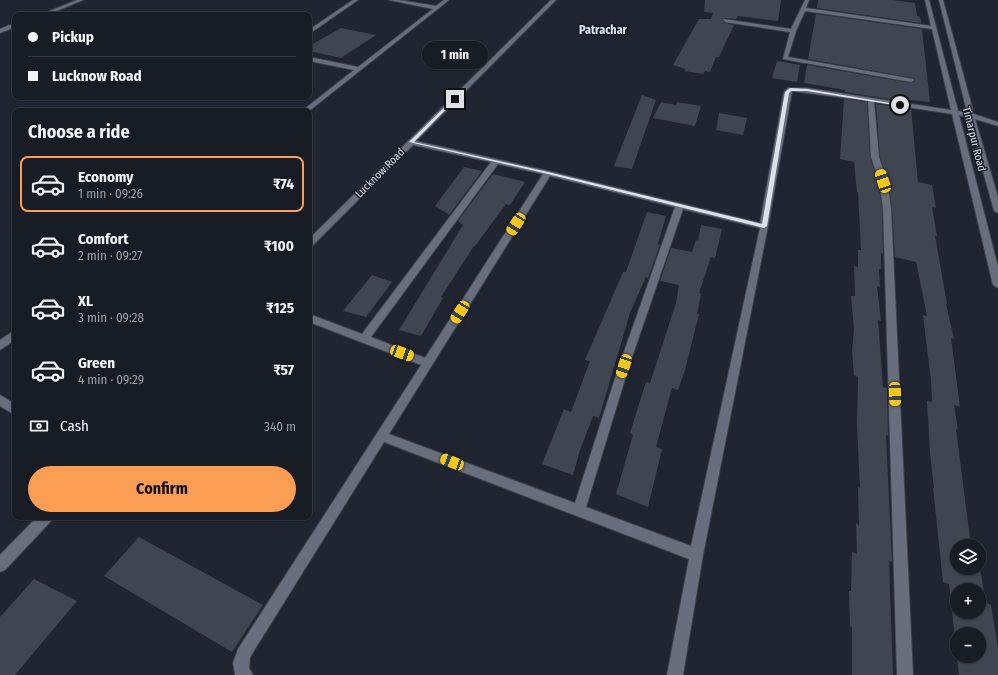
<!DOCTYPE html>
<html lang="en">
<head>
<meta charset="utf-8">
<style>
	body { margin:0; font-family:"Fira Sans Condensed",sans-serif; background:#21252d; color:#f1f3f6; height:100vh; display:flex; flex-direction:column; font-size:15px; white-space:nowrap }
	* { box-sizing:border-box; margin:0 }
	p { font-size:13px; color:#9fa1a7 }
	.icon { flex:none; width:22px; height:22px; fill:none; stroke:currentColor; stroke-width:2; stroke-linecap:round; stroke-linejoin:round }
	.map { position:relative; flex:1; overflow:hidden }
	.sheet { position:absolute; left:12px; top:108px; width:300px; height:412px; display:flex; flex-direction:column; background:#181c25; border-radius:8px; box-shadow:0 1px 3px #0004,0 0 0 1px #363a42 }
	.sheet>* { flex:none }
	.hud { position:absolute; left:12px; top:12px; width:300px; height:88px; border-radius:8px; box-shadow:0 1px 3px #0004,0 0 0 1px #363a42; display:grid; align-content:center; height:88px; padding:0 16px; background:#181c25 }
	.controls { position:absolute; left:950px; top:539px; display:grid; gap:8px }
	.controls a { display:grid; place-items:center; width:36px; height:36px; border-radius:50%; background:#181c25; box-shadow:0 1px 3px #0004,0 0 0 1px #363a42; font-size:20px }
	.end { position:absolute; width:18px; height:18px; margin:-9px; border:5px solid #dde0e8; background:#111; box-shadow:0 0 0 2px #111 }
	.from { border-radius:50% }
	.bubble { position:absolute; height:28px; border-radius:14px; background:#181c25; box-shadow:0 1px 3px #0004,0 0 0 1px #363a42; font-size:13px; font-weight:700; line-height:28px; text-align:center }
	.car { position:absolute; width:12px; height:24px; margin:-12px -6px; border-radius:5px; box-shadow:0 0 3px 1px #0007; background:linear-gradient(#f5c518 24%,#345 0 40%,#f5c518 0 76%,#345 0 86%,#f5c518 0) }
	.hud b { display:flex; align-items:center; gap:14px; height:38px; font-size:15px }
	.hud b+b { border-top:1px solid #363a42 }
	.hud i { width:10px; height:10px; background:#f1f3f6 }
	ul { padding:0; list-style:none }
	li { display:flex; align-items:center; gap:12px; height:56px; margin:0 8px 6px; padding:0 8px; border:2px solid transparent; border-radius:8px }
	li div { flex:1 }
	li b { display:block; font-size:15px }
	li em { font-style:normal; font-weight:700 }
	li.on { border-color:#fc9d54 }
	li>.icon { width:36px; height:36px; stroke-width:1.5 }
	h2 { padding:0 16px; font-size:18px; line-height:48px }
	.pay { display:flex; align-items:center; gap:10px; height:44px; padding:0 16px; font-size:15px }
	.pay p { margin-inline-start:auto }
	.action { display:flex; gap:8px; margin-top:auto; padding:8px 16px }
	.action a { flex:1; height:46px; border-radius:24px; background:#fc9d54; color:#111; font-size:16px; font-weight:700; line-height:46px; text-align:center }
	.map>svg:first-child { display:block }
	.building { fill:#404552; fill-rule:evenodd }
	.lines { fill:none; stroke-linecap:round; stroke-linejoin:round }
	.minor-casing { stroke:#3d404b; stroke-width:2 }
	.minor { fill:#686e7c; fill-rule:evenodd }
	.route { fill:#dde0e8 }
	.labels { text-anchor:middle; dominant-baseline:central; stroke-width:3; stroke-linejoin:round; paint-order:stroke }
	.far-street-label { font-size:11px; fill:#dde0e8; stroke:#171c27 }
	.far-neighbourhood-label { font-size:12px; font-weight:bold; fill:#dde5f5; stroke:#171c27 }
</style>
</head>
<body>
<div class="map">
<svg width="998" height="675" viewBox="0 0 998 675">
	<rect width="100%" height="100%" fill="#202531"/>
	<g class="building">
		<path d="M705 0H781L778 21 738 16 736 19 722 18 725 23 734 25 719 57H716L710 72 705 71 703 74 684 71 686 69 673 65 699 19H711L713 13 704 12Z"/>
		<path d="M818 0H892L915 3 917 16 920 17 921 23 817 8Z"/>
		<path d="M816 14 922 29 930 102 910 100V102L845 92V90L804 83 807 65 911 83 915 80 913 78 808 59Z"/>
		<path d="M341 28 376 35 341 58 309 51V46Z"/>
		<path d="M777 61 800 65 797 82 772 78Z"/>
		<path d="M642 95 656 100 632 169 614 166Z"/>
		<path d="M844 99 867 102 870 157 878 181 882 208 883 254 881 253V269H879L880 287 877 286 881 321 878 320 883 387 887 388 888 436 886 435 892 562 889 561 893 675H852V627L850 626 849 591H851L852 552 857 554 856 523 859 525 858 487 860 488 857 425 858 377 854 375 852 350 854 330 851 296H855L854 266 858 267V250H861L858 192H857L854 162 840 159Z"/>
		<path d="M661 102 676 105 677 102 701 106 695 126 653 118Z"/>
		<path d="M876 104 911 109 918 182 932 185 936 208 932 207 937 236H935L947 304H946L954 339 951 338 960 407 954 405 958 430 956 429 971 546H957V568H980L986 603 991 605 998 648V675H959L949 584 943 582 933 488H934L930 453 927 401 932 402 931 381 923 315 927 316 916 262 895 257 892 208 888 181 880 157ZM957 590H979V612H957ZM957 634H979V656H957Z"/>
		<path d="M719 113 747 118 743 135 716 130Z"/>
		<path d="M464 167 482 171 449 215 435 206Z"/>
		<path d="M493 174 525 182 510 205 506 204 475 246H474L441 297 443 298 421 336 399 330 463 225 458 221Z"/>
		<path d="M647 212 666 216 658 244 660 245 648 278 646 277 630 313 599 418 593 416 580 450 573 475 542 464 564 409 571 412 590 361 585 360 623 272H626Z"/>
		<path d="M701 225 722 229 715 258 711 257 699 293 701 294 697 314H699L685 370 678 390 672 388 656 447 662 449 648 507 616 494 633 435 630 433 646 382 650 383 676 303 679 285 660 281 671 248 692 252 696 240 698 241Z"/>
		<path d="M372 275 392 282 366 317 343 311Z"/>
		<path d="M139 537 263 605 232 652 104 576Z"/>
		<path d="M34 579 77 601 15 675H0V617Z"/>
	</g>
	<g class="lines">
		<g class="minor-casing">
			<g id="minor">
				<path d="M77 0H83L47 15H40Z"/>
				<path d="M353 0H358L309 34V30Z"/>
				<path d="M389 0H399L436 6 444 0H449L309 111H302L354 70 309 61V57L358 67 433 9Z"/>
				<path d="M551 0H556L416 141 548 171 760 223 784 92 788 88H807L951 110 932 29 805 11 796 31 788 57 913 79 914 80 911 82 783 59 790 32 725 22 723 19 791 29 805 0H809L806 8 931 26 925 0H929L958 111 967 112 939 0H943L974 114 998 122V126L975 119 998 197V213L994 211 968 117 959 115 998 267V288L993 285 952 114 874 102 879 157 887 181 891 208 913 675H897L883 208 879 181 871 157 868 101 792 91 768 226 703 555 683 675H667L689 559 384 442 250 657 249 668 253 675H235L233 663 238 649 421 365 309 322V314L362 334 491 162 413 145 312 246 309 247V239ZM498 164 543 174 425 358 371 337ZM550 176 675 207 619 366 575 503 389 434ZM683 209 760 228 691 546 586 507 629 366Z"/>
				<path d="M15 23V27L0 33V29Z"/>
				<path d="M15 330V340L0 350V340Z"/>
				<path d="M0 395 15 404V415L0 406Z"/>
				<path d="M37 517H52L51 521 5 570 0 572V555Z"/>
			</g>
		</g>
		<use href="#minor" class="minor"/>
	</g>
	<path class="route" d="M790 88 807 89 902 105 900 106 807 91H791L789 93 767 226 764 228 548 174 409 142 455 97 456 99 414 142 548 172 762 224 785 92Z"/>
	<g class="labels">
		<g class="far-street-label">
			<text transform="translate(974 139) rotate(76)">Timarpur Road</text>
			<text transform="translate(380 173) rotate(-45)">Lucknow Road</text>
		</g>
		<g class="far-neighbourhood-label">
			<text x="603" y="30">Patrachar</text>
		</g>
	</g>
</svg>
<div class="controls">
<a><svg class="icon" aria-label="layers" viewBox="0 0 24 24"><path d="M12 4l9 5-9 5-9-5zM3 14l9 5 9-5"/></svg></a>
<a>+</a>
<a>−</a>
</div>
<i class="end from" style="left:900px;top:105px"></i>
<i class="end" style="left:455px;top:99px"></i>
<div class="bubble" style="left:422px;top:41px;width:66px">1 min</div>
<i class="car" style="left:883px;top:181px;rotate:342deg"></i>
<i class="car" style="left:516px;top:224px;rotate:213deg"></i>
<i class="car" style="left:460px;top:312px;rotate:212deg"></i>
<i class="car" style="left:402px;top:353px;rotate:110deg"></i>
<i class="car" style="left:624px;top:366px;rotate:198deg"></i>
<i class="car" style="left:895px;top:394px;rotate:178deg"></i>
<i class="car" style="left:452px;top:462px;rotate:291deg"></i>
<div class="hud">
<b><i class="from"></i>Pickup</b>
<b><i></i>Lucknow Road</b>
</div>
<section class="sheet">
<h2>Choose a ride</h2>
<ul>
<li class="on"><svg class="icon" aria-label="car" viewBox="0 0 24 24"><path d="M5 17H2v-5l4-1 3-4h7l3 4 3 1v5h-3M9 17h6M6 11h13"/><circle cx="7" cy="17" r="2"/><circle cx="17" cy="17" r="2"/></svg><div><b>Economy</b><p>1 min · 09:26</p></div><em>₹74</em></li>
<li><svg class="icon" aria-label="car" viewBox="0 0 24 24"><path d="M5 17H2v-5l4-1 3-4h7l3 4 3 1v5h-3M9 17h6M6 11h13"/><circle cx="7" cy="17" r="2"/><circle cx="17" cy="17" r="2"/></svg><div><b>Comfort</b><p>2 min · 09:27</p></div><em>₹100</em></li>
<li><svg class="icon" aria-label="car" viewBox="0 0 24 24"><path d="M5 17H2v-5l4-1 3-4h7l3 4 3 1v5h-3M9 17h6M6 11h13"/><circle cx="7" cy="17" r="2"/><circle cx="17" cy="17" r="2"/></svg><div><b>XL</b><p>3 min · 09:28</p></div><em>₹125</em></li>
<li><svg class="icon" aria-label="car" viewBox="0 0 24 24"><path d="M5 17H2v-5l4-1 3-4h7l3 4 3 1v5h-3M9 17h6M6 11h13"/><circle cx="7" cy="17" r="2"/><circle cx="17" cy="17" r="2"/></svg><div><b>Green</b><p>4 min · 09:29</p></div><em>₹57</em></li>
</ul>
<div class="pay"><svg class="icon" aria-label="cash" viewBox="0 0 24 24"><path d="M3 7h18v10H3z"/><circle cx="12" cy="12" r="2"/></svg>Cash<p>340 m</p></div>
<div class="action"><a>Confirm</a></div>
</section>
</div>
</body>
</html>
